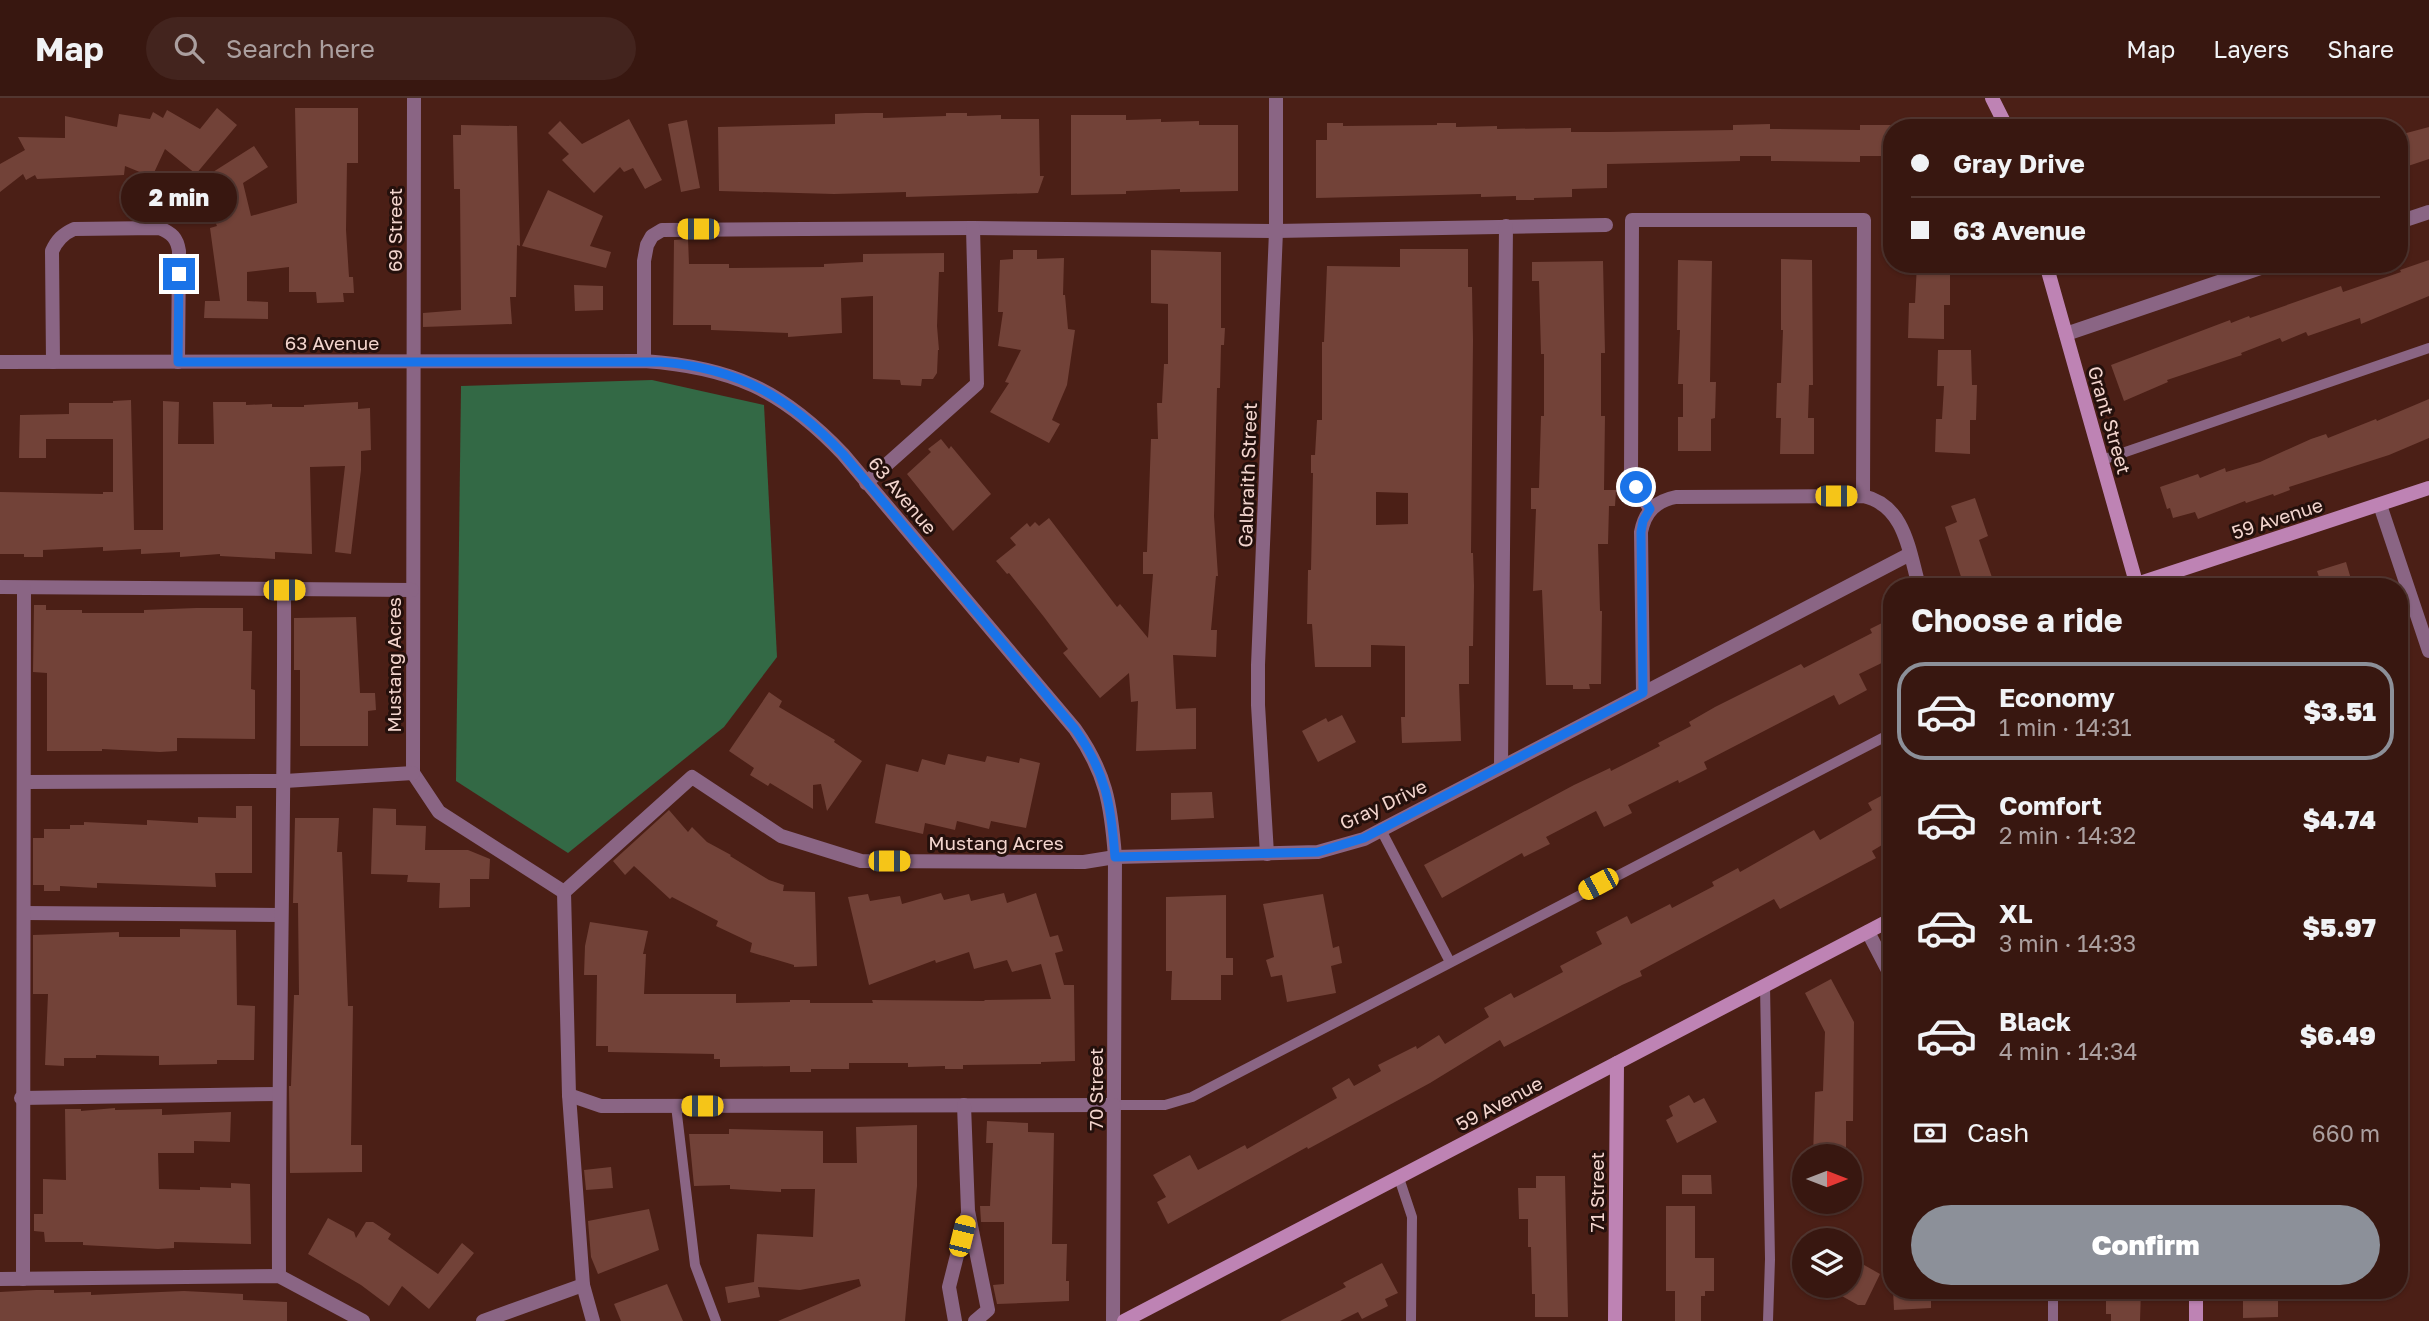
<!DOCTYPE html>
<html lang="en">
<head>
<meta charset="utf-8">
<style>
	body { margin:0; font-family:"Golos Text",sans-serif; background:#43241e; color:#f1f3f6; height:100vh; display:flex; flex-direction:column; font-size:26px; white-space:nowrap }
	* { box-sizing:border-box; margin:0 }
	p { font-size:23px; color:#ab9f9f }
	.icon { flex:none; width:38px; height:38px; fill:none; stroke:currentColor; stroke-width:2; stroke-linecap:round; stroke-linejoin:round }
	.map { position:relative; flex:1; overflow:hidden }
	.panel { position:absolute; left:1883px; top:480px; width:525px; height:721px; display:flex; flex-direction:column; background:#381710; border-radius:28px; box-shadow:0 2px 5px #0004,0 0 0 2px #523630 }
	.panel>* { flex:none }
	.hud { position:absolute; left:1883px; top:21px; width:525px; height:154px; border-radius:28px; box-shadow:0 2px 5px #0004,0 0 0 2px #523630; display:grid; align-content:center; height:154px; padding:0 28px; background:#381710 }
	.needle { width:46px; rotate:90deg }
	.tools { position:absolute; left:1792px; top:1046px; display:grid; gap:14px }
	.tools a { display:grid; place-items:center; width:70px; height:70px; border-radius:50%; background:#381710; box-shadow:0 2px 5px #0004,0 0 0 2px #523630; font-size:35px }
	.end { position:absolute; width:32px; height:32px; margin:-16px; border:9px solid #1a73e8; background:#fff; box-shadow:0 0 0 4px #fff }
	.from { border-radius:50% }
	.bubble { position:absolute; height:49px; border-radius:24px; background:#381710; box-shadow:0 2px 5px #0004,0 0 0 2px #523630; font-size:23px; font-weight:800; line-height:49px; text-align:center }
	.car { position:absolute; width:21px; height:42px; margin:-21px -10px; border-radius:9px; box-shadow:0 0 5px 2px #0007; background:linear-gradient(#f5c518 24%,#345 0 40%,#f5c518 0 76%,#345 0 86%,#f5c518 0) }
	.hud b { display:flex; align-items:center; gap:24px; height:66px; font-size:26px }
	.hud b+b { border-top:2px solid #523630 }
	.hud i { width:18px; height:18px; background:#f1f3f6 }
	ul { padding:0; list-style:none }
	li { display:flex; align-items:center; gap:21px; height:98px; margin:0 14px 10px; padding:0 14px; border:4px solid transparent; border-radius:28px }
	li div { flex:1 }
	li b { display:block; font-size:26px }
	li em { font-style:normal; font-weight:800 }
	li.active { border-color:#8c9099 }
	li>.icon { width:63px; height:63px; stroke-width:1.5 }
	h2 { padding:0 28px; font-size:32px; line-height:84px }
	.pay { display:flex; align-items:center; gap:18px; height:77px; padding:0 28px; font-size:26px }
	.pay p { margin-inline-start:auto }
	.action { display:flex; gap:14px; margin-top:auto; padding:14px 28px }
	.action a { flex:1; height:80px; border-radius:42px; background:#8c9099; color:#fff; font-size:28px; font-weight:800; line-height:80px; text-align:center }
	header { display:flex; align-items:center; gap:42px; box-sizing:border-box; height:98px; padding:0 35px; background:#381710; border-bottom:2px solid #523630 }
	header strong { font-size:33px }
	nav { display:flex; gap:38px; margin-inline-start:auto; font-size:24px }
	.search { width:490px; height:63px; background:#43241e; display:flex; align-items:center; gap:18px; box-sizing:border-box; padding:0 24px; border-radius:38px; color:#ab9f9f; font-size:26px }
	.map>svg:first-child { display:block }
	.forest { fill:#336945 }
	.building { fill:#724238; fill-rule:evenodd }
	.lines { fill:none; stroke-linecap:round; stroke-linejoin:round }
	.lane { stroke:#8a6584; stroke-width:10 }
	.street { stroke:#8a6584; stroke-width:14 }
	.secondary { stroke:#be83b4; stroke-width:14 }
	.route { stroke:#1a73e8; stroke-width:9 }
	.labels { text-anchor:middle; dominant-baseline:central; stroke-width:6; stroke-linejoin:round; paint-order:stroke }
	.street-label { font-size:19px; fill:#f3d5ce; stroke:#24100c }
</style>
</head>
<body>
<header>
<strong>Map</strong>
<div class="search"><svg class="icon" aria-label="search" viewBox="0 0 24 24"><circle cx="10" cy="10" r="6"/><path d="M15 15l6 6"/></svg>Search here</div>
<nav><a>Map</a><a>Layers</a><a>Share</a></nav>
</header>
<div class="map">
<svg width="2429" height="1223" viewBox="0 0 2429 1223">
	<rect width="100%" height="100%" fill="#4b1f16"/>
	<path class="forest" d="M652 282 764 307 777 559 724 629 568 755 456 683 461 288Z"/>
	<g class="building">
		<path d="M217 10 237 27 196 76 165 51 152 79 125 68 124 77 37 81 35 77 26 82 23 76 0 94V66L25 52 18 39 65 40V18L117 29 119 16 150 21 153 14 163 20 167 12 200 31Z"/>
		<path d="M295 10H358V65H347L346 132 349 179H353L354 195H343L344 204 317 205 316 194H289V169L247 174V203L268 204V221L204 220 205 203H220L210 130 217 128 214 121 220 119 215 103 202 81 254 48 268 69 243 85 251 118 297 105Z"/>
		<path d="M865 15H883V20L946 18V15H967V18L1001 17V21H1039L1040 78H1044L1038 95 906 99V94L834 96 719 93 718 29 835 26V16Z"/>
		<path d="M1071 17H1126V22L1161 21V24L1199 23V27H1238V93L1180 94V91L1126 93V96L1071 97Z"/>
		<path d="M629 21 662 82 645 91 633 70 624 74 620 69 594 95 562 62 569 56 548 35 560 23 582 46Z"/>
		<path d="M687 22 700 90 681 94 668 26Z"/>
		<path d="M1327 25H1343V28L1437 27V25H1456V29L1497 28V31L1571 30V34H1607L1733 32V27L1770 26V31L1860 32V27H1892V58H1860V64L1771 63V58H1740V63L1607 66V90L1572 91V99L1534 100V102H1516V98L1481 99V96L1316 100V42H1327Z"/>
		<path d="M461 27 517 28 520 148 517 147 516 199H510L512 226 423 229V215L461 212 460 91H454L453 37H461Z"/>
		<path d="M2429 29V61L2405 69 2399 48V37Z"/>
		<path d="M548 92 603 118 590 148 611 154 606 170 522 148Z"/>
		<path d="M688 141 689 166H729V170L824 169V166L863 164V156L944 155V174H939L937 228 939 252H938L937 275 933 281H922L921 288 901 287 900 282 873 281V198L841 200 842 235 788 239V235L711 232V227H673L674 142Z"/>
		<path d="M1400 151H1468V189H1472L1473 242 1471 455H1473L1474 488 1473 548H1469V586H1459L1461 643 1402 645 1401 619H1405V548L1371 547V569H1315L1312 526H1307L1308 472H1311L1313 375H1311V357H1315L1317 322H1322V244H1324L1327 168 1400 169ZM1376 394 1408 395V426L1376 427Z"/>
		<path d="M1013 152H1037V161L1064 160 1063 197H1065L1068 231 1075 232 1067 287 1052 322 1060 326 1049 345 990 314 1009 285 1005 284 1021 252 998 248 1003 214H998L1000 162 1013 161Z"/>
		<path d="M1151 152 1221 154V230H1225L1224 247H1221L1220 290H1217L1214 418 1218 478H1216L1211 532H1217L1216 559 1173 557 1176 611 1196 610V651L1136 653 1138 603 1131 604 1129 575 1100 600 1063 555 1068 551 1044 519 1009 475 1007 476 996 463 1016 447 1010 440 1027 425 1030 429 1035 424 1039 428 1049 420 1117 509 1120 506 1148 540 1153 476H1143V454H1147L1151 341H1158L1157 305H1162L1164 266H1168V206L1151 205Z"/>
		<path d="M1781 161 1812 162 1813 287H1809L1808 320H1814V356H1780L1781 320H1776L1777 285H1781L1783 232H1781Z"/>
		<path d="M1678 162 1712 163 1710 284H1716L1715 320 1711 321V353H1678V319H1683V286H1678L1680 232H1677Z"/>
		<path d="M2429 162V198L2361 226 2360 220 2308 238 2306 234 2282 244 2280 240 2241 255 2242 257 2167 282 2168 284 2124 303 2111 267 2230 222 2231 225 2249 218 2250 220 2341 188 2343 194 2401 174 2400 172Z"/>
		<path d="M1603 163 1605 255H1601V318H1605L1604 392H1616L1615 408H1609L1608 446H1598L1600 513H1602L1601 586H1589L1590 591H1573V587H1546L1542 492 1533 493 1536 411H1531V390H1539L1541 318H1544V256H1541L1539 183H1532V164Z"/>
		<path d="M1917 166H1944V171H1950V207H1944V241L1908 240 1909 205H1915Z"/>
		<path d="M574 187 603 188V212L575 213Z"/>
		<path d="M1938 252H1971L1972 287H1977L1976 322H1970V356L1935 354 1936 321H1942L1944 288H1937Z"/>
		<path d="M2429 301V340L2389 357 2289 389 2290 392 2274 398 2273 396 2246 405 2245 403 2198 421 2195 414 2173 420 2170 410 2167 411 2160 389 2198 376 2200 380 2225 370 2226 374 2260 364 2311 341 2326 336 2328 340 2376 321 2377 323Z"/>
		<path d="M131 302 134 432H163V303L179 304 178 346H214L213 304H246V307L272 306V309H304V307L358 304V311L370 310 371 352 361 353V372L351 456 335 454 345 368 310 369 312 456 275 454V461L220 458V456L180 459V454L141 456V451L103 453V449L43 452V459H24V456H0V394L103 396V394H113V341H46V360H19L20 317 69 316V305H113V303Z"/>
		<path d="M941 341 949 351 951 348 991 396 953 433 907 376 931 354 928 351Z"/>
		<path d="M1975 400 1988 438 1979 442 1995 488H1964L1945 429 1957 424 1951 408Z"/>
		<path d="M2346 464 2353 488H2322L2317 473Z"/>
		<path d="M34 507H46V512H82V515H144V512L196 510H243V533H252L251 591 255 592V641L177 640V653L160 654 102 651V653H47V575L33 574Z"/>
		<path d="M356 519 360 595H375L376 612 368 613V648H300V572H294V520Z"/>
		<path d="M1886 523 1892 534V560L1859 576 1867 592 1839 607 1834 597 1704 664 1707 671 1679 685 1678 682 1628 707 1632 715 1604 729 1596 713 1546 739 1550 746 1524 759 1522 755 1442 800 1424 767 1574 687 1610 670 1611 673 1660 648 1658 645 1691 628 1689 624 1715 609 1801 566 1804 570 1872 535 1870 531Z"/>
		<path d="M769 594 782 603 779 609 835 642 834 644 862 663 827 713 821 686 813 687V711L770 685 768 688 750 677 754 670 729 653Z"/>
		<path d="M1342 617 1356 644 1318 664 1302 633 1326 620 1328 624Z"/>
		<path d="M948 656 985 664 987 658 1019 665 1020 660 1040 665 1026 730 991 723 989 731 957 723 955 732 925 725 923 736 875 725 886 666 918 674 922 661 945 667Z"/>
		<path d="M1892 692V741L1872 753 1876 760 1780 811 1774 801 1640 873 1642 878 1622 887 1504 949 1500 942 1430 985 1308 1051 1307 1049 1168 1126 1157 1104 1166 1099 1153 1077 1190 1057 1198 1072 1245 1047 1247 1051 1337 1000 1332 990 1349 980 1354 988 1381 973 1378 967 1416 948 1417 951 1439 937 1445 946 1489 919 1484 910 1511 895 1514 900 1563 874 1560 868 1602 846 1596 834 1627 818 1631 826 1670 806 1672 810 1714 788 1712 784 1738 770 1740 774 1814 732 1820 742 1872 712 1868 705Z"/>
		<path d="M1212 694 1214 720 1171 722V695Z"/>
		<path d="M236 708H252V775H215L216 789 97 785V790L60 788V793H44V787H33V740H44V731H70V727H84V724L147 727V722L198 725V719L236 720Z"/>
		<path d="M373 710 396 711V727L426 728 425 752H468L490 761 489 781H470V809L439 810 440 785 407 784 408 777 371 776Z"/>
		<path d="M669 712 688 734 692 729 707 744 731 757 730 758 769 782 784 787 783 793 815 794 817 868 794 869V867L750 854 752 845 716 828 718 823 672 799 670 801 634 768 625 777 613 763Z"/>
		<path d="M295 720H339L337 754H342L348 908H353L351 1047H362V1074L290 1075 289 988H291L294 897H299L298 805H293Z"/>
		<path d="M941 795 944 802 969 796 971 803 1004 795 1007 805 1036 795 1050 839 1058 837 1063 853 1055 855 1064 887H1074L1075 963 1041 964V966L963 967V971H945V968L908 969V965H849V971H811V974H790V968L720 969V961H714V956L608 954V948H596L597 877H584L585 848 590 824 648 833 643 856H646L644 896H736V905L790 904V902H810V905H873L872 902 985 903 984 902 1051 901 1041 866 1012 874 1007 862 974 871 969 854 936 865 935 862 869 887 848 799 868 796 870 803 900 798 902 806Z"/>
		<path d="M1323 796 1333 850 1339 848 1342 865 1331 868 1336 895 1287 904 1282 877 1271 879 1266 862 1274 859 1263 806Z"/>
		<path d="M1226 797V860H1233V877H1221V902H1171L1172 873H1166V799Z"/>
		<path d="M180 831 236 832 237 907 255 908 254 962H217V966L159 967V958L96 957V960H64V968L45 967 48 896H33V837L119 834V839H180Z"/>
		<path d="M1831 881 1854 924 1853 1023H1846V1059H1813L1815 994 1823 993 1825 934 1805 895Z"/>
		<path d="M1689 997 1694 1005 1704 1000 1717 1024 1677 1045 1666 1022 1673 1018 1669 1008Z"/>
		<path d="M115 1010V1012L162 1011V1017L231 1014 230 1044 194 1043V1055H158L159 1091 200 1092V1089L231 1090V1085L250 1086 251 1146 174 1144V1150L158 1151 83 1147V1144H45L44 1134 34 1133V1116H43V1081L66 1082 65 1011H81V1013Z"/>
		<path d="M987 1023 1028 1025V1034L1054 1035 1052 1146H1067L1066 1183H1069V1203L997 1206 993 1187 1004 1186V1124H981L980 1108H990L993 1045H986Z"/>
		<path d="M917 1027V1088L905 1223H778L861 1188 859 1181 800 1192 758 1189 760 1199 728 1205 725 1189 754 1184 757 1136 813 1139 815 1091H781V1094L730 1091V1087L694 1088 689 1036H729V1031L823 1033V1065H857L856 1029Z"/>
		<path d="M611 1069 613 1090 586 1092 584 1072Z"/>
		<path d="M1682 1077H1711L1712 1096H1682Z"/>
		<path d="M1536 1078H1565L1568 1219H1535V1196H1532L1531 1149H1528V1121H1519L1518 1090H1536Z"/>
		<path d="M1666 1108H1695V1160H1714V1193H1705V1198H1701V1223H1675V1193H1666Z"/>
		<path d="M649 1111 659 1152 598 1176 591 1159 588 1123Z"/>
		<path d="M328 1120 354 1134 356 1140 366 1124H373L391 1136 388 1141 438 1176 462 1145 474 1155 429 1211 402 1188 389 1208 361 1187 308 1156Z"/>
		<path d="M1850 1159 1880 1176 1865 1207H1858L1840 1197 1845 1188H1850Z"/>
		<path d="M1382 1165 1398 1195 1385 1201 1388 1208 1362 1221 1358 1214 1340 1223H1280L1346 1189 1343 1185Z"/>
		<path d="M667 1186 683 1223H621L614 1206Z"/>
		<path d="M36 1192H54V1195L91 1194V1197L184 1193 243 1196V1202L287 1204V1223H0V1194Z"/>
		<path d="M1893 1192H1931V1210L1894 1212Z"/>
		<path d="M2106 1192H2141L2140 1223H2111V1216H2106Z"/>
		<path d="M2262 1192H2278V1219L2243 1220V1201H2262Z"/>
	</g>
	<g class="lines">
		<g class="lane">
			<path d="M2102 362 2429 250"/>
			<path d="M1381 732 1450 864"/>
			<path d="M1765 888 1770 1161 1768 1223"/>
			<path d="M1114 1007H1165L1192 999 1892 635"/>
			<path d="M676 1008 695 1167 716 1223"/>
			<path d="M1399 1080 1412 1119 1411 1223"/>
			<path d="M2053 1192V1223"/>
		</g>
		<g class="street">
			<path d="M414 0 413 675 439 714 564 794"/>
			<path d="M2399 124 2429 114"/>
			<path d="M2066 236 2272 166"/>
			<path d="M644 263V163L647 147 652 138 662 132 973 130 1276 133 1606 127"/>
			<path d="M0 264 644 263C732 269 782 292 843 356L1075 631C1106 675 1111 706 1115 759L1113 1223"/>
			<path d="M53 264 52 153C57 142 63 136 74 131L159 130C172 135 177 140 179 153L178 264"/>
			<path d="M866 385 977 286 973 130"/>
			<path d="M2380 407 2429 553"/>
			<path d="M1650 411 1631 379 1632 122H1864L1863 398"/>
			<path d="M0 489 412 492"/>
			<path d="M1643 595 1641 434C1645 413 1656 403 1676 399L1863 398C1905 407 1909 453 1919 488"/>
			<path d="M1501 668 1506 128"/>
			<path d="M25 684 285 683 413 675"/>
			<path d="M1267 756 1258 607V567L1276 133V0"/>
			<path d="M24 815 280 817"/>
			<path d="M1868 834 1892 880"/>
			<path d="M569 997 601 1008 1114 1007"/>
			<path d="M21 1000 278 996"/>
			<path d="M964 1007 968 1113 988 1212 975 1223"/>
			<path d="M279 1178C278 949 285 720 284 492"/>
			<path d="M0 1181 279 1178 363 1223"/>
			<path d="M23 1181 24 490"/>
			<path d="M483 1223 583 1187"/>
			<path d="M593 1223 583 1187 569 997 564 794 692 679 781 738 861 763 1084 764 1115 759 1318 754 1364 741 1381 732 1910 456"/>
			<path d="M955 1223 949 1189 967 1118"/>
		</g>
		<g class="secondary">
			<path d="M1992 0 2007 30"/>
			<path d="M2046 166 2137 488"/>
			<path d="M2137 486 2429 390"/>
			<path d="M2196 1192V1223"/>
			<path d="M1124 1223 1892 821"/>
			<path d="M1615 1223 1617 965"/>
		</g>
	</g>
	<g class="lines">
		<path class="route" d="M179 176 178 264H661C739 270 790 300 843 356L1075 631C1106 675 1111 706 1115 759L1318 754 1364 740 1643 595 1641 434 1643 423 1650 411 1636 389"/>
	</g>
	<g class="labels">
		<g class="street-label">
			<text transform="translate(394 132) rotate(-90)">69 Street</text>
			<text x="332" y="244">63 Avenue</text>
			<text transform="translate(2110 322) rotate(74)">Grant Street</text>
			<text transform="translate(1247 377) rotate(-88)">Galbraith Street</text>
			<text transform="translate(903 397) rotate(50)">63 Avenue</text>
			<text transform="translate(2277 420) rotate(-18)">59 Avenue</text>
			<text transform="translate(393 567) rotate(-90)">Mustang Acres</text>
			<text transform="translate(1383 706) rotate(-25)">Gray Drive</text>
			<text x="996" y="744">Mustang Acres</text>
			<text transform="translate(1095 991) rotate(-90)">70 Street</text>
			<text transform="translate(1499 1005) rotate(-28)">59 Avenue</text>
			<text transform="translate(1596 1094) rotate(-90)">71 Street</text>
		</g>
	</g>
</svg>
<div class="tools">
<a><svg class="needle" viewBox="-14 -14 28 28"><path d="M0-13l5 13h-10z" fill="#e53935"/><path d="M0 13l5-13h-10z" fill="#ab9f9f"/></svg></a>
<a><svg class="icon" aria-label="layers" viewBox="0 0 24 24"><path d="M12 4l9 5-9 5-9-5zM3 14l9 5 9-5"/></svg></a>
</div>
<i class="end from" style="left:1636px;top:389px"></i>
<i class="end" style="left:179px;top:176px"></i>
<div class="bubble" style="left:121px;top:75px;width:116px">2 min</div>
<i class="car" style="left:698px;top:131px;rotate:270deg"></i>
<i class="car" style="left:1836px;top:398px;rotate:90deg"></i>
<i class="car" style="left:284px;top:492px;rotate:90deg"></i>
<i class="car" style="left:889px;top:763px;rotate:90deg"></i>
<i class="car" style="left:1598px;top:786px;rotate:242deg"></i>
<i class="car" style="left:702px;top:1008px;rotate:270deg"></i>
<i class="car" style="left:962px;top:1138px;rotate:14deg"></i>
<div class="hud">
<b><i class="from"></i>Gray Drive</b>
<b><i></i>63 Avenue</b>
</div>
<section class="panel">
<h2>Choose a ride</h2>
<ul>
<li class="active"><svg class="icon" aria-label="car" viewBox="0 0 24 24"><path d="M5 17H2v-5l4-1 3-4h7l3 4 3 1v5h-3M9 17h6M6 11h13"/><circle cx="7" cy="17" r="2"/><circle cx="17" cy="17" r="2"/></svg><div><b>Economy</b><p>1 min · 14:31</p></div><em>$3.51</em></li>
<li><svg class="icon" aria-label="car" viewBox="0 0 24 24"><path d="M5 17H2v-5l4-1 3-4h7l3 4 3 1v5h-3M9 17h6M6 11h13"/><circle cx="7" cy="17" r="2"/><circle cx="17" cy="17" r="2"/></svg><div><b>Comfort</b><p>2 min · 14:32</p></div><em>$4.74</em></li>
<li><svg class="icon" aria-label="car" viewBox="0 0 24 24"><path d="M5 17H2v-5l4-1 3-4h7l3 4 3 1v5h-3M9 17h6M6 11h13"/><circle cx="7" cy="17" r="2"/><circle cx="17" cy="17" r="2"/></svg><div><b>XL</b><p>3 min · 14:33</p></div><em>$5.97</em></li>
<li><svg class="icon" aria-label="car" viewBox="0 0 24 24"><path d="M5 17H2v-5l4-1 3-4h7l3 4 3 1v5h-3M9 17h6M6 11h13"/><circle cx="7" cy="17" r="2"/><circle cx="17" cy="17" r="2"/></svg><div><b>Black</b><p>4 min · 14:34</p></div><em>$6.49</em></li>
</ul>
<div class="pay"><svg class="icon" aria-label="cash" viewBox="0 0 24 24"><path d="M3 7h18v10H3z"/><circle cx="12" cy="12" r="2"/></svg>Cash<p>660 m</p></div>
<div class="action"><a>Confirm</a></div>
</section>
</div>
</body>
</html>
